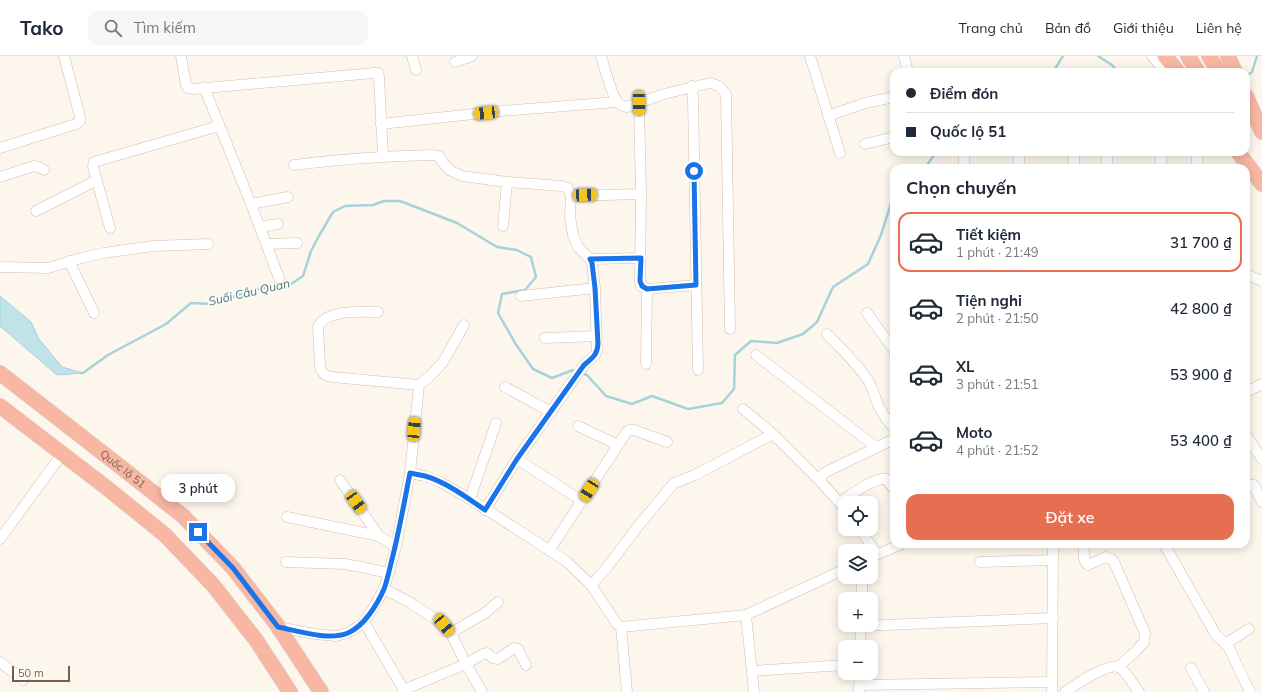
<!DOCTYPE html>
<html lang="vi">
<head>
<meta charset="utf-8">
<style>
	body { margin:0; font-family:Mulish,sans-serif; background:#f6f6f7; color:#1f2937; height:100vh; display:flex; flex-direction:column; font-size:15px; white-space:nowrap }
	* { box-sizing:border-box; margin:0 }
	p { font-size:13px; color:#747a83 }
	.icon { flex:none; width:22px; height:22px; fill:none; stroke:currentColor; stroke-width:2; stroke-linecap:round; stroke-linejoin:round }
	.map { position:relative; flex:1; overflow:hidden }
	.details { position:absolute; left:890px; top:108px; width:360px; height:384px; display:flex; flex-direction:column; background:#fff; border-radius:12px; box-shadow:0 2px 10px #0003 }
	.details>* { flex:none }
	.hud { position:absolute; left:890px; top:12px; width:360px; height:88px; border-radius:12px; box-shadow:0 2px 10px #0003; display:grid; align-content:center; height:88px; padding:0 16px; background:#fff }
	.fabs { position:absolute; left:838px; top:440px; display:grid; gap:8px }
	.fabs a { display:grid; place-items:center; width:40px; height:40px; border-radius:8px; background:#fff; box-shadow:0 2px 10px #0003; font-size:20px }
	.scale { position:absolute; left:12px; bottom:10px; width:58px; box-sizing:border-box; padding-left:4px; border:2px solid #7a5c4d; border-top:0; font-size:11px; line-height:14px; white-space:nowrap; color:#7a5c4d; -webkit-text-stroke:3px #fffaf3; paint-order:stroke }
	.end { position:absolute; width:18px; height:18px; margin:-9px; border:5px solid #1a73e8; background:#fff; box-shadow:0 0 0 2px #fff }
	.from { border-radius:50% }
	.bubble { position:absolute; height:28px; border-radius:12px; background:#fff; box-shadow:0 2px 10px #0003; font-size:13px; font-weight:600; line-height:28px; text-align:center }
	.car { position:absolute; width:12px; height:24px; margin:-12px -6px; border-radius:5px; box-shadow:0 0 3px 1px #0007; background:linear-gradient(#f5c518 24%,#345 0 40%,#f5c518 0 76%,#345 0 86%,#f5c518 0) }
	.hud b { display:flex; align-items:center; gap:14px; height:38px; font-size:15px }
	.hud b+b { border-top:1px solid #e0e1e3 }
	.hud i { width:10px; height:10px; background:#1f2937 }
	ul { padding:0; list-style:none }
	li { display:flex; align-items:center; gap:12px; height:60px; margin:0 8px 6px; padding:0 8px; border:2px solid transparent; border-radius:12px }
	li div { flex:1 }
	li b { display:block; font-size:15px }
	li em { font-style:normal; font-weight:600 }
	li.selected { border-color:#e76f51 }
	li>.icon { width:36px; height:36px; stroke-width:1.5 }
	h2 { padding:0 16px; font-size:18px; line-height:48px }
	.cta { display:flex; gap:8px; margin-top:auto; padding:8px 16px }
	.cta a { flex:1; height:46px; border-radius:12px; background:#e76f51; color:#fff; font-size:16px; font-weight:600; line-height:46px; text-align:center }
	header { display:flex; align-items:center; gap:24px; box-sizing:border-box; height:56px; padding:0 20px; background:#fff; border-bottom:1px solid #e0e1e3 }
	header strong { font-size:19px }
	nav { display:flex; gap:22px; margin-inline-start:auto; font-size:14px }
	.search { width:280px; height:36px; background:#f6f6f7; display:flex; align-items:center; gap:10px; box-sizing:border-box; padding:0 14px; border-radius:12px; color:#747a83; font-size:15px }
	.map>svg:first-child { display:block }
	.water { fill:#bfe3e8; stroke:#a5d3da }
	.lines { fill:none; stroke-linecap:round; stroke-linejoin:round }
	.stream { stroke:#a5d3da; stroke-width:2.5 }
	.minor-casing { stroke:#d1beb0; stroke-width:11 }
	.highway-casing { stroke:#dad1cd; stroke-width:16 }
	.minor { stroke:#fff; stroke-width:10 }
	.highway { stroke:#f7b7a3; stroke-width:15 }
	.route { stroke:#1a73e8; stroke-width:5 }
	.labels { text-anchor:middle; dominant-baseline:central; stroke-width:3.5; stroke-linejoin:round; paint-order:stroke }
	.street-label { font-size:11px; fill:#7a5c4d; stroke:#fffaf3 }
	.water-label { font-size:12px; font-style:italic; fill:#437c86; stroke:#fffaf3 }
</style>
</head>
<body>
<header>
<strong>Tako</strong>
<div class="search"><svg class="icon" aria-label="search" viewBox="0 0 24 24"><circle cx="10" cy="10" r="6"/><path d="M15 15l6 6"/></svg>Tìm kiếm</div>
<nav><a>Trang chủ</a><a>Bản đồ</a><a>Giới thiệu</a><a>Liên hệ</a></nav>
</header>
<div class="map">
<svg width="1262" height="636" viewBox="0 0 1262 636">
	<rect width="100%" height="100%" fill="#fdf6ec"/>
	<path class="water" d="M0 240 31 266 39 283 62 311 83 317 57 319 0 270Z"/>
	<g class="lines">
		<g class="stream">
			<path d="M1098 0 1112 9 1118 16"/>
			<path d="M1053 16 1063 0"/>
			<path d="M1246 20 1252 16 1257 0"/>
			<path d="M925 112 936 96"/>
			<path d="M81 317H83L108 299 166 268 191 247 211 248 257 233 291 228 303 220 311 195 320 178 333 156 345 150 373 149 384 145H400L457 167 497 191 517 194 531 201 536 221 525 234 502 238 498 257 515 287 533 313 552 322 573 314 576 316"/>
			<path d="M581 317 587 319 606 340 632 348 652 340 688 353 722 347 734 333 735 299 751 285 777 287 803 278 817 266 833 231 868 208 881 179 894 138"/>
		</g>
		<g class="minor-casing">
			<g id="minor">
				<path d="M181 0 186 29 188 32 194 33 374 17H378L379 21 383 100"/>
				<path d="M412 0 416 14"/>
				<path d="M601 0C605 12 610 35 617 45 619 49 622 50 627 51L664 38 710 27 719 30 726 38 730 273"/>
				<path d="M810 0 840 97"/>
				<path d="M904 0 908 16"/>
				<path d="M1152 0 1164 15"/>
				<path d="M455 6 472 0"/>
				<path d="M692 30 693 43 698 314"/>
				<path d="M204 31 251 148 279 222"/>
				<path d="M639 47 641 138 640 225 641 230 647 233 696 229"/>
				<path d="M828 60 865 47 894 41"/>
				<path d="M381 68 501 55 617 46"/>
				<path d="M865 88 894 81"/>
				<path d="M0 92 76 68 80 65V61L64 0"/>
				<path d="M964 96V109"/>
				<path d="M1019 96V112"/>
				<path d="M1107 96V112"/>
				<path d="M1161 96V112"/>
				<path d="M1197 96V112"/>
				<path d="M294 109C340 103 386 100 432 99L439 100 444 108 451 115 462 120 507 126 562 130 568 132 571 140 570 160 573 179 578 191 590 203 592 207 595 232 597 295 595 299 584 309 517 403 485 454"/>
				<path d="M1074 112V96"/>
				<path d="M0 121 34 110 39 111 44 114"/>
				<path d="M571 140 641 138"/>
				<path d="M251 148 288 141"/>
				<path d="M36 155 97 124"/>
				<path d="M503 170 507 126"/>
				<path d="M260 171 278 168"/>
				<path d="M110 172 93 111 94 106 219 70"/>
				<path d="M267 188 297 187"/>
				<path d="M590 203 641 202"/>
				<path d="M69 205 94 257"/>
				<path d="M0 211 48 212 81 202 104 197 153 190 208 188"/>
				<path d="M1246 218 1262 225"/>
				<path d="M521 240 595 232"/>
				<path d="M867 257 894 294"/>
				<path d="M827 278C841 293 858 308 869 326 873 333 875 341 878 349 882 357 888 366 894 372"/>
				<path d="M545 282 597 280"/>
				<path d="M756 299 876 391"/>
				<path d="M646 308 647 233"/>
				<path d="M419 329 429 321 443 306 464 269"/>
				<path d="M505 331 551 356"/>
				<path d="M1246 336 1262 328"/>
				<path d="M743 353 773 378"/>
				<path d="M578 370 618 389"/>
				<path d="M1246 379 1262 403"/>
				<path d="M517 403 582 445"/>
				<path d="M410 417 425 420 440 426 470 443 566 505 591 529 617 568 621 571 746 559 845 513"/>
				<path d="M340 424 379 480 396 491"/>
				<path d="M1246 429H1254L1262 446"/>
				<path d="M470 443 496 367"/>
				<path d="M840 446C850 440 874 421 886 423L894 433"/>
				<path d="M845 453 821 426V420L826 416 894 383"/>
				<path d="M287 461 379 480"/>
				<path d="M860 473 877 498"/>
				<path d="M0 483 62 398"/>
				<path d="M1084 488C1084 495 1082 505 1088 509L1106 501 1111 503 1114 506 1145 577 1144 586 1136 595 1118 611"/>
				<path d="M1164 488 1216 579 1228 590 1250 636"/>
				<path d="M549 495 626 377 629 374H634L667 386"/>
				<path d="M871 501 902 488"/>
				<path d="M286 506 344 508 361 511 389 517"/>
				<path d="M980 506 1053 504"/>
				<path d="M591 529 605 514 639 469 674 427 695 419 773 378 821 426"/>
				<path d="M384 533 411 547 444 569 451 577 466 608 482 636"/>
				<path d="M862 543V521"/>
				<path d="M746 559 754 636"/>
				<path d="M364 566 405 636"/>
				<path d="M861 570 1053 562"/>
				<path d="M278 571 315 578 336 580 347 577 359 570 364 566 375 549 384 533 396 491 410 417 419 329 332 321 325 319 321 314 320 310 318 271C326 253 361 256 378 256"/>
				<path d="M621 571 627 636"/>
				<path d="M451 577 485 557 498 546"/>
				<path d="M1225 588 1249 573"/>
				<path d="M860 591 861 569"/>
				<path d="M0 606 23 624"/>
				<path d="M1191 612 1204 636"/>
				<path d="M752 615 845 609"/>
				<path d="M859 629 1052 626"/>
				<path d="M403 634 466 608 483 598 487 597 493 602 498 603 514 592 518 593 526 609"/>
				<path d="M859 636 860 617"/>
				<path d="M1052 636 1053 488"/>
				<path d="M1065 636C1075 629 1107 607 1119 611 1125 614 1135 631 1139 636"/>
			</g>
		</g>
		<g class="highway-casing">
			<g id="highway">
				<path d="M1165 0 1178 16"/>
				<path d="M1188 0 1198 16"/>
				<path d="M1209 0 1219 16"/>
				<path d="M1228 0 1235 16"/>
				<path d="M1246 40 1262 76"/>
				<path d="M1238 96 1262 128"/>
				<path id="s1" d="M0 317 122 412 183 460 233 512 277 569 321 636"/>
				<path d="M0 350 107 432 165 479 213 529 256 584 290 636"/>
			</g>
		</g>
		<use href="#minor" class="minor"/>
		<use href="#highway" class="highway"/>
	</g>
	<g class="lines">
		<path class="route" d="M198 476 233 512 278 571C298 575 329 585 348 577 364 570 377 549 384 533 387 525 389 516 391 507 399 477 404 447 410 417 415 418 420 419 425 420 446 426 466 441 485 454L517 403 584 309C592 302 597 300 598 288L595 232 592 207 590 203 641 202 640 225 642 230 647 233 696 229 694 115"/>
	</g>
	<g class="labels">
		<g class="street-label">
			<text stroke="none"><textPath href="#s1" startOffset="156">Quốc lộ 51</textPath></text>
		</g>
		<g class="water-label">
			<text transform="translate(249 236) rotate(-13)">Suối Cầu Quan</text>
		</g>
	</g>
</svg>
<div class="fabs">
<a><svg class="icon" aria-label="locate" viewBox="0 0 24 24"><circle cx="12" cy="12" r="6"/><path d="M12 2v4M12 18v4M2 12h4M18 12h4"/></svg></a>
<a><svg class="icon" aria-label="layers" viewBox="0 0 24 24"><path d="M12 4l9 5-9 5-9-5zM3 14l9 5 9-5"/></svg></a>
<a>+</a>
<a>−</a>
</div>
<div class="scale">50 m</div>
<i class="end from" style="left:694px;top:115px"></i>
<i class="end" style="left:198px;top:476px"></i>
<div class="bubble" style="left:161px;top:418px;width:74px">3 phút</div>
<i class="car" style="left:639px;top:47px;rotate:179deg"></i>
<i class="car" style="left:486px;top:57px;rotate:264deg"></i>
<i class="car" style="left:585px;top:139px;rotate:88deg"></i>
<i class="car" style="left:414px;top:373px;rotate:5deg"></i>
<i class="car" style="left:589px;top:434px;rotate:213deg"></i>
<i class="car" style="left:356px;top:446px;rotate:145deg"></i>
<i class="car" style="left:444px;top:569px;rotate:140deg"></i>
<div class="hud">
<b><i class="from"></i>Điểm đón</b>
<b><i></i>Quốc lộ 51</b>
</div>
<section class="details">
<h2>Chọn chuyến</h2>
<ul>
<li class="selected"><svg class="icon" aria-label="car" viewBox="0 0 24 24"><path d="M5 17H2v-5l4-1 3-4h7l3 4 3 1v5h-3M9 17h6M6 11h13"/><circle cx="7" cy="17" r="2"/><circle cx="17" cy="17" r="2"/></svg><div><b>Tiết kiệm</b><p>1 phút · 21:49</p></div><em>31 700 ₫</em></li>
<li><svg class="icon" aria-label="car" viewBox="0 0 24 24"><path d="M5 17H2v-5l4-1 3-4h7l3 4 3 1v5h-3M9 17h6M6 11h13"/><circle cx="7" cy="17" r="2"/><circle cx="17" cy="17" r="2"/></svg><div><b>Tiện nghi</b><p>2 phút · 21:50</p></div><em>42 800 ₫</em></li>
<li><svg class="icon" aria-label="car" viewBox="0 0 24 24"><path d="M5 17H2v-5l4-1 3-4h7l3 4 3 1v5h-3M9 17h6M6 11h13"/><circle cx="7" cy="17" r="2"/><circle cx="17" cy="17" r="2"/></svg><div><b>XL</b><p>3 phút · 21:51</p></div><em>53 900 ₫</em></li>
<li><svg class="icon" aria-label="car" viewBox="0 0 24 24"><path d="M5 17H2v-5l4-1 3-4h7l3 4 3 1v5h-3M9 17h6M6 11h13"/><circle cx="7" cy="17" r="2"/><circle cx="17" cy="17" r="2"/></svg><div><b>Moto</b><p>4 phút · 21:52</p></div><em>53 400 ₫</em></li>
</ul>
<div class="cta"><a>Đặt xe</a></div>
</section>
</div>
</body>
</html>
